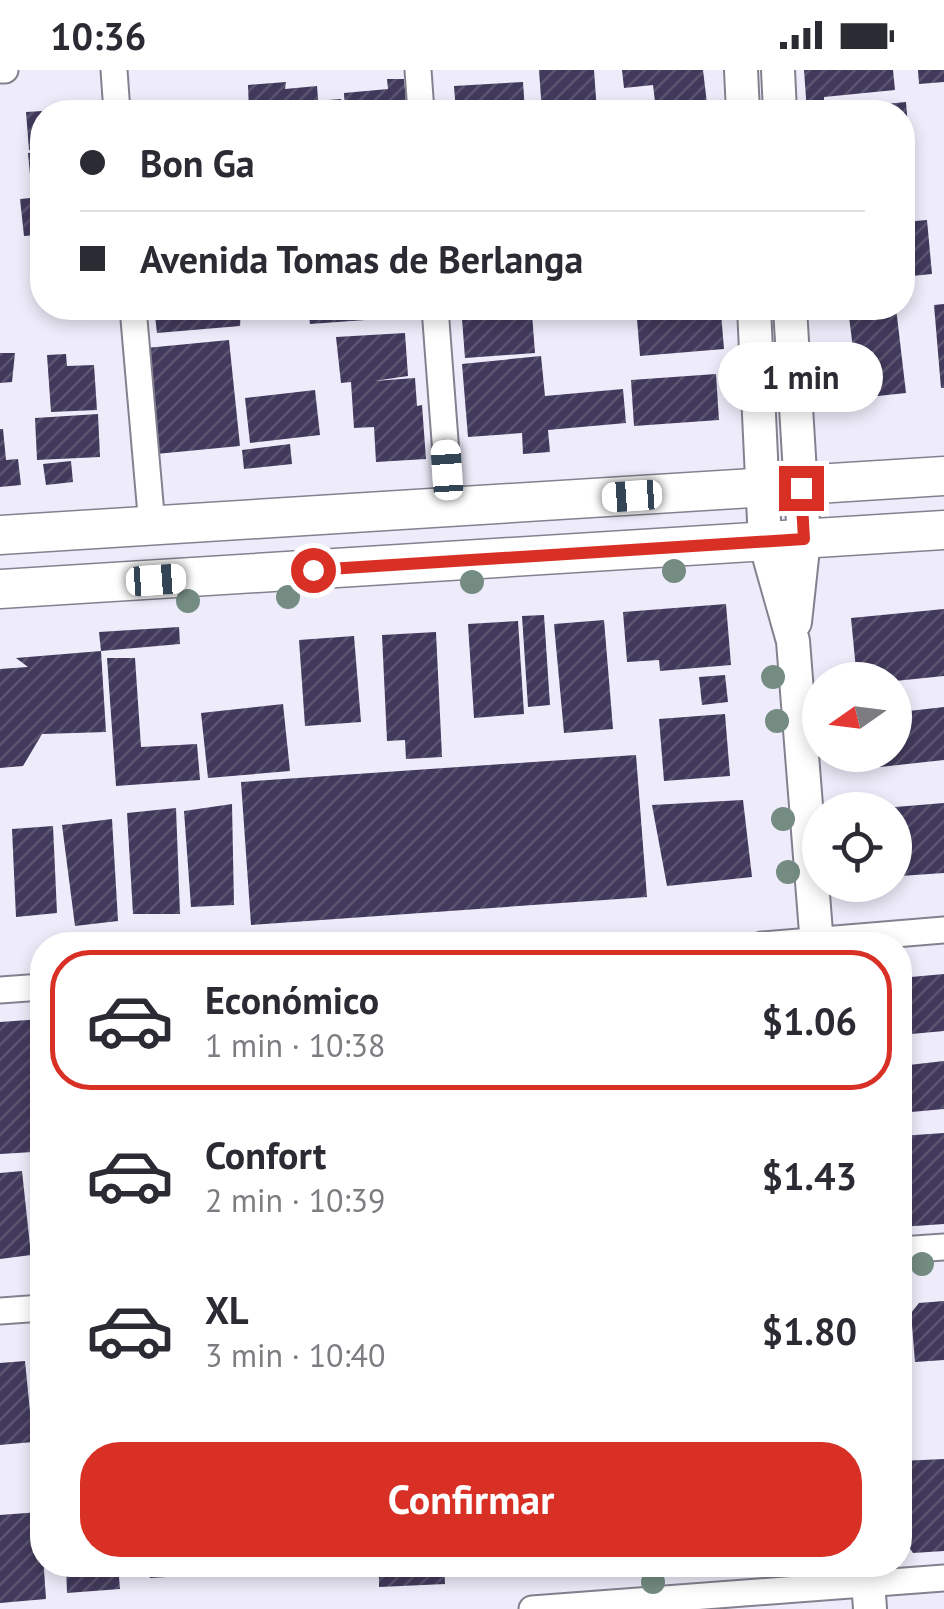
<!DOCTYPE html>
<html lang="es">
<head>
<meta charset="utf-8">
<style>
	body { margin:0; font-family:"PT Sans",sans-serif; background:#f2f2f3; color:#2b2b33; height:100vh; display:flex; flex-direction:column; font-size:38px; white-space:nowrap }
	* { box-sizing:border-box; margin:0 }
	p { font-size:32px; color:#7c7c81 }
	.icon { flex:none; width:55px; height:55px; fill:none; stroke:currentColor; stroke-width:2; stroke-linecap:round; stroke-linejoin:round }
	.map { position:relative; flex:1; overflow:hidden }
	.panel { position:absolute; left:30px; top:862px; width:882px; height:645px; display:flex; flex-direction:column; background:#fff; border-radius:40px; box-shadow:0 5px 15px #0003 }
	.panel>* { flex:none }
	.top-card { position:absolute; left:30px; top:30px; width:885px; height:220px; border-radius:40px; box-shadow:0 5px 15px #0003; display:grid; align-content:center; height:220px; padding:0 50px; background:#fff }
	.needle { width:65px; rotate:256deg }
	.fabs { position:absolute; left:802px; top:592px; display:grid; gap:20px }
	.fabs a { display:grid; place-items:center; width:110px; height:110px; border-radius:50%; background:#fff; box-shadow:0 5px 15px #0003; font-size:50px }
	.end { position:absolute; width:45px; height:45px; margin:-22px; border:12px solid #d93025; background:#fff; box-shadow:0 0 0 5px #fff }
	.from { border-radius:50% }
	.bubble { position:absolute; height:70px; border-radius:35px; background:#fff; box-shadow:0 5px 15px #0003; font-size:32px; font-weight:800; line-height:70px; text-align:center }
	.car { position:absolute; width:30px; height:60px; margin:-30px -15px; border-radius:12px; box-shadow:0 0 8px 2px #0007; background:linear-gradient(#fff 24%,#345 0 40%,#fff 0 76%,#345 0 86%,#fff 0) }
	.top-card b { display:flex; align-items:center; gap:35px; height:95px; font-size:38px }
	.top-card b+b { border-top:2px solid #e1e1e2 }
	.top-card i { width:25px; height:25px; background:#2b2b33 }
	ul { padding:18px 0 0; list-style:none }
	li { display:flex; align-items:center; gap:30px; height:140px; margin:0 20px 15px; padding:0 30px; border:5px solid transparent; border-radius:40px }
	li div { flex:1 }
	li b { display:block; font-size:38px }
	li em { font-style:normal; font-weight:800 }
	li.active { border-color:#d93025 }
	li>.icon { width:90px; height:90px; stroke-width:1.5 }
	.button { display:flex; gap:20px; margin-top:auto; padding:20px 50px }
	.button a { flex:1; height:115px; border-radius:40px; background:#d93025; color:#fff; font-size:40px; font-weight:800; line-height:115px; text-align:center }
	.status { display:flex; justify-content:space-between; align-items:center; height:70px; padding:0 50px; background:#fff; direction:ltr }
	.status svg { height:28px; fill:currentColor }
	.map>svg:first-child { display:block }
	.building { fill:url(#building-hatch) }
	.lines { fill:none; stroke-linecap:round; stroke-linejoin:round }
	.minor-casing { stroke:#83818e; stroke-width:29 }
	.tertiary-casing { stroke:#83818e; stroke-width:36 }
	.secondary-casing { stroke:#83818e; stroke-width:41 }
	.minor { stroke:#fff; stroke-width:25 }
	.tertiary { stroke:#fff; stroke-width:32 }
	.secondary { stroke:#fff; stroke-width:38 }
	.tree { fill:#748c82 }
	.route { stroke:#d93025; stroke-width:12 }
</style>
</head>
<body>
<div class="status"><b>10:36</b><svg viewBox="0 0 49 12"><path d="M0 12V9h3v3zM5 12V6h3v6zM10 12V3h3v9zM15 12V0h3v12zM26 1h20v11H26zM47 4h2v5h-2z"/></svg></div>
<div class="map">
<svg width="944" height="1539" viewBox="0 0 944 1539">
	<defs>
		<pattern id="building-hatch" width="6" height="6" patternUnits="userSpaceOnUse" patternTransform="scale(2.5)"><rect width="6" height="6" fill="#423a5c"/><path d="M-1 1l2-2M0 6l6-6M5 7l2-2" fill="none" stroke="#5b5570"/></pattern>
	</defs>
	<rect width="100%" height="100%" fill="#eeecfa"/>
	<g class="building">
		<path d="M539 0H594L597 42H542Z"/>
		<path d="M622 0H703L708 42H695L694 37 656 40 653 15 624 18Z"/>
		<path d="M804 0H893L895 20 824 27V40L906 32 910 81H902V42H807Z"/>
		<path d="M918 0H944V12L919 14Z"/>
		<path d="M387 9H404L407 42H345L344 23 388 19Z"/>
		<path d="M286 12 285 19 317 16 319 42H249L248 15Z"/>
		<path d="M523 12 525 42H456L454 16Z"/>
		<path d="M341 29 342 42H329L328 30Z"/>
		<path d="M188 32 189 42H136V36Z"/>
		<path d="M242 33 243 42H214V36Z"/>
		<path d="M42 41V79L29 80 26 42Z"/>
		<path d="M42 82V125L32 126 28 83Z"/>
		<path d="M902 99H909L915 151 927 150 932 204 902 207Z"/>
		<path d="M42 127V165L24 166 20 129Z"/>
		<path d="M944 234V318H941L934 235Z"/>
		<path d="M154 238H241L240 256 157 263Z"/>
		<path d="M308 238H406L407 247 310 254Z"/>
		<path d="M470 238H541V240L470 246Z"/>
		<path d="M848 238H896L906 323 859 328Z"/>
		<path d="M721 243 724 279 640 286 637 249Z"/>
		<path d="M532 244 535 283 465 288 462 249Z"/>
		<path d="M405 263 408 306 374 311 415 308 417 336 422 335 426 389 376 392 374 357 354 358 351 312 341 313 336 267Z"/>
		<path d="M229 270 240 376 156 384 146 278Z"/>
		<path d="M0 283H15L12 312 0 313Z"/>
		<path d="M66 284 67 296 94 295 97 340 51 342 47 285Z"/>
		<path d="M541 286 545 326 623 319 626 353 548 360 550 382 523 384 522 363 468 367 462 294Z"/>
		<path d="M716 304 719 350 634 356 631 310Z"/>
		<path d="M315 320 320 365 250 373 245 328Z"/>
		<path d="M98 344 100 387 37 390 35 348Z"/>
		<path d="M0 359H3L6 390 18 389 21 415 0 417Z"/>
		<path d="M290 374 292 394 244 399 242 380Z"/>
		<path d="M71 391 73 412 46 415 43 394Z"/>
		<path d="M726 534 731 595 660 601 659 590 627 592 623 542Z"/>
		<path d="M944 539V606L895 611 857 610 851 548Z"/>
		<path d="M544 545 550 635 528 637 522 546Z"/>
		<path d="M604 550 613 659 564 663 554 554Z"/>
		<path d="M518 551 524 644 474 648 468 554Z"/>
		<path d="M179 557 180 574 101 581 99 562Z"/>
		<path d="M436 562 442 687 406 689 405 670 387 671 382 565Z"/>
		<path d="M354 566 361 652 305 656 299 570Z"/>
		<path d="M101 581 106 662 42 664 23 696 0 698V599L28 597 16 588Z"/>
		<path d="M107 588H135L141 677 197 674 200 710 116 716Z"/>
		<path d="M725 605 728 632 702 635 699 607Z"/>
		<path d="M895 614H898L900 642 944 637V690L880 697 879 685H895Z"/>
		<path d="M283 634 290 701 208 708 201 643Z"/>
		<path d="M725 644 730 706 664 711 659 649Z"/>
		<path d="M636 685 647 827 251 855 241 712Z"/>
		<path d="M743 730 752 807 667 816 652 735Z"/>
		<path d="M944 733V803L900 806 898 789 895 790V737Z"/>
		<path d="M232 734 234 835 191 837 184 741Z"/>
		<path d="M176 738 180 844H133L127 743Z"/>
		<path d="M112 749 118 851 75 856 62 755Z"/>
		<path d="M53 756 57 843 16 847 12 759Z"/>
		<path d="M944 904V961L900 965V908Z"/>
		<path d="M42 949V1077L32 1078 33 1082 0 1084V952Z"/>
		<path d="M944 991V1039L900 1043V996Z"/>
		<path d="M944 1063V1154L900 1157V1101H903L900 1066Z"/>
		<path d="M22 1101 31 1185 0 1189V1103Z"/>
		<path d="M944 1231V1290L915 1292 911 1243 919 1233Z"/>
		<path d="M25 1291 33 1372 0 1375V1293Z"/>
		<path d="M944 1389V1481L913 1483 902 1467 900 1391Z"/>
		<path d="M40 1442 46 1529 0 1533V1445Z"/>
		<path d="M66 1495H118L120 1519 67 1523Z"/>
		<path d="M149 1495H199L200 1505 150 1508Z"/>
		<path d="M379 1495H444L445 1514 379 1517Z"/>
		<path d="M726 1495H767V1498L726 1501Z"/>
	</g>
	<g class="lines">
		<g class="minor-casing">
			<g id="minor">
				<path d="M0 0H5"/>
				<path d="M114 0 117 42"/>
				<path d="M418 0 421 42"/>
				<path d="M133 238 152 456"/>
				<path d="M435 238 450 437"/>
				<path d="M762 875 944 860"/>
				<path d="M0 920 42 917"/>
				<path d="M900 1180 944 1177"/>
				<path d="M0 1241 42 1238"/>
				<path d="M532 1539 944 1508"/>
			</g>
		</g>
		<g class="tertiary-casing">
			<g id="tertiary">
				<path d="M741 0 743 42"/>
				<path d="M778 0 780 42"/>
				<path d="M754 238 765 472 793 571 817 875"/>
				<path d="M790 238 804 469 795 552"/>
				<path d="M867 1495 870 1539"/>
			</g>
		</g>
		<g class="secondary-casing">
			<g id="secondary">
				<path d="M0 465 944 406"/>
				<path d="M0 519 944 460"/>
			</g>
		</g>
		<use href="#minor" class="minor"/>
		<use href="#tertiary" class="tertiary"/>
		<use href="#secondary" class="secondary"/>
	</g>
	<g class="tree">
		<circle cx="674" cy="501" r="12"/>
		<circle cx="472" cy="512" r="12"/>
		<circle cx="288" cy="527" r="12"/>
		<circle cx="188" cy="531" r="12"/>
		<circle cx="773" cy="607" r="12"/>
		<circle cx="777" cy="651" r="12"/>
		<circle cx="783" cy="749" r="12"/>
		<circle cx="788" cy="802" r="12"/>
		<circle cx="922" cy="1194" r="12"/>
		<circle cx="653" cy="1512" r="12"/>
	</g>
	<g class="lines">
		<path class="route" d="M313 500 804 469 801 418"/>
	</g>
</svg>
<div class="fabs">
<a><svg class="needle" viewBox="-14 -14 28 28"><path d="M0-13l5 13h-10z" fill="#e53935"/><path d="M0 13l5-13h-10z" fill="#7c7c81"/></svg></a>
<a><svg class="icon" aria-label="locate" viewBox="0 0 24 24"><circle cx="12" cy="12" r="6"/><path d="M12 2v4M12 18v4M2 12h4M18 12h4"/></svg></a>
</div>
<i class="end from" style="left:313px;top:500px"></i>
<i class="end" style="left:801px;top:418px"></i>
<div class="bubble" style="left:718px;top:272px;width:165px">1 min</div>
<i class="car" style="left:447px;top:400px;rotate:356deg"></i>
<i class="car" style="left:632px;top:426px;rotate:266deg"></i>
<i class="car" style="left:156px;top:510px;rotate:86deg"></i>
<div class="top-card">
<b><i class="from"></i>Bon Ga</b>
<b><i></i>Avenida Tomas de Berlanga</b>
</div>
<section class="panel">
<ul>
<li class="active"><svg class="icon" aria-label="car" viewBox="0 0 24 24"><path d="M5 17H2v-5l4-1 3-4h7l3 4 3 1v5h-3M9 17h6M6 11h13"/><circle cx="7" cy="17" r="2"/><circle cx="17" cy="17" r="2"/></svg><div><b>Económico</b><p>1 min · 10:38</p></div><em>$1.06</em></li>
<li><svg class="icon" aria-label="car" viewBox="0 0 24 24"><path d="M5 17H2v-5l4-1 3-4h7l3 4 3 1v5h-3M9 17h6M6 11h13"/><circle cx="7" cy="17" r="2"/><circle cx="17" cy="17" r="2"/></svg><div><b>Confort</b><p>2 min · 10:39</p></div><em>$1.43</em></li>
<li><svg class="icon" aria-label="car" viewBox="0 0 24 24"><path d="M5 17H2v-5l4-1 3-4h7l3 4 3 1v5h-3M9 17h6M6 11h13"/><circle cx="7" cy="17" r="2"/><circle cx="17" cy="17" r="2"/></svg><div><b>XL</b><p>3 min · 10:40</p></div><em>$1.80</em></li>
</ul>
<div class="button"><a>Confirmar</a></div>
</section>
</div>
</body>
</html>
